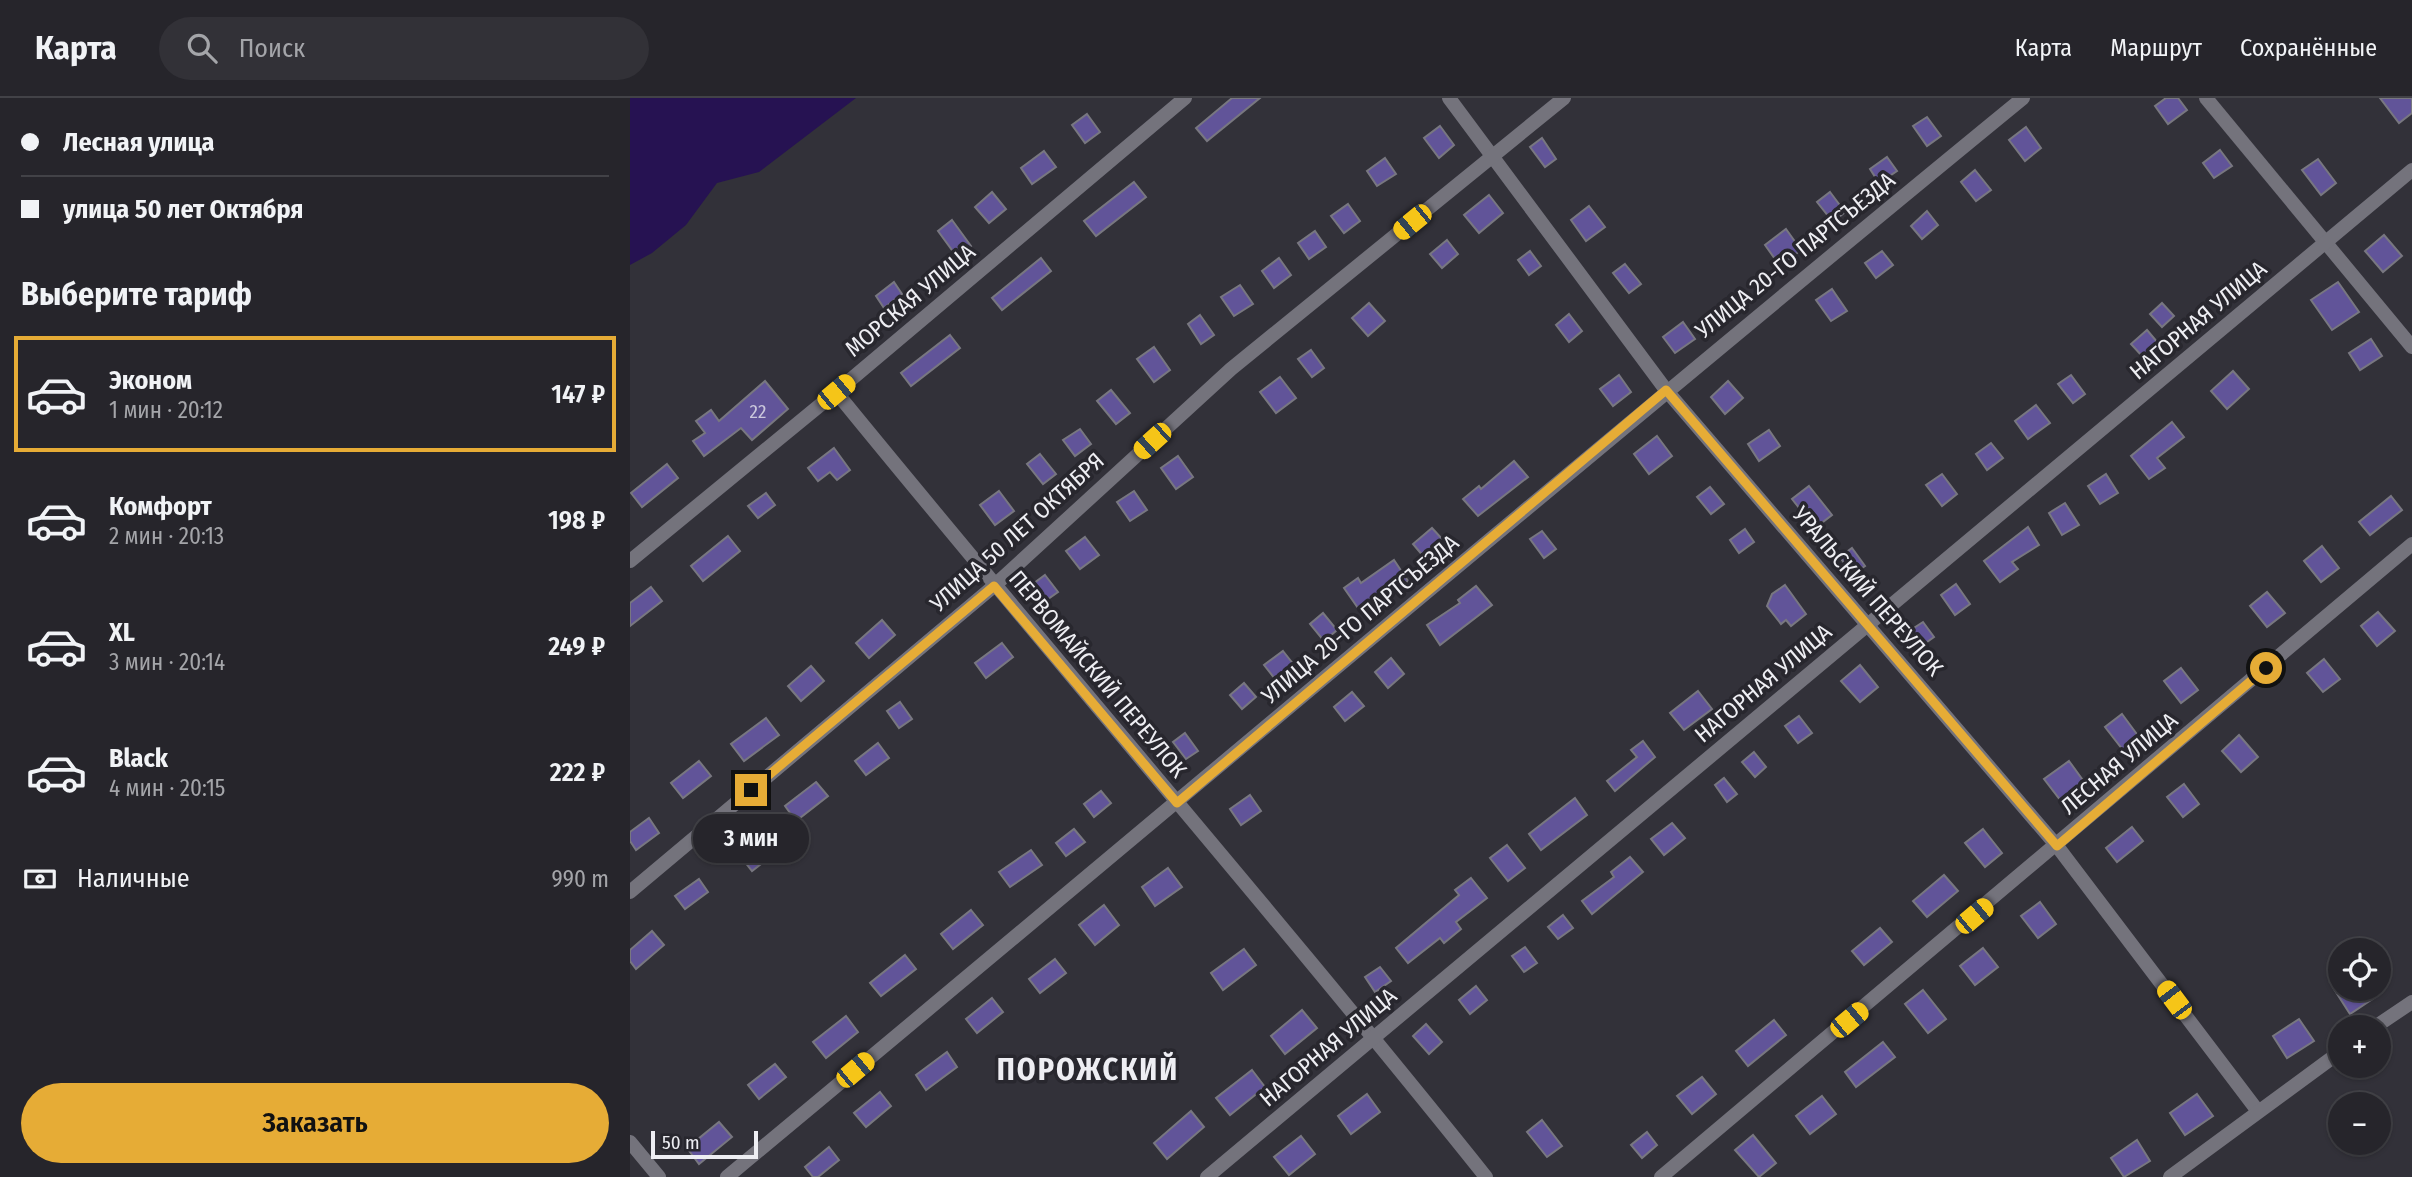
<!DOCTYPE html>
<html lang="ru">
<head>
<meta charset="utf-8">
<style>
	body { margin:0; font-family:"Fira Sans Condensed",sans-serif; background:#323137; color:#f1f3f6; height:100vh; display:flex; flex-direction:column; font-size:26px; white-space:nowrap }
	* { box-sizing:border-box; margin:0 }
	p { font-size:23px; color:#a4a5a9 }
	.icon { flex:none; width:38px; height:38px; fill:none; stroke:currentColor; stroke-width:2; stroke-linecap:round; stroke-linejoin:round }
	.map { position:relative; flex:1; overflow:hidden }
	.sheet { display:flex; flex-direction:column; background:#26252b; width:630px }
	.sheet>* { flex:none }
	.top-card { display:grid; align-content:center; height:154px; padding:0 21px; background:#26252b }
	.buttons { position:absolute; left:1698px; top:840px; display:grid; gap:14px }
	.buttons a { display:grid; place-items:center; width:63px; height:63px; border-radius:50%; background:#26252b; box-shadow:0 2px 5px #0004,0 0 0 2px #424247; font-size:35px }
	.scale { position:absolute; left:21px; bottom:18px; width:107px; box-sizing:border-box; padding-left:7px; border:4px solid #eeeef3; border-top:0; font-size:19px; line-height:24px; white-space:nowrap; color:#eeeef3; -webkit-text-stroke:5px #28272e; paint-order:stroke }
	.end { position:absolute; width:32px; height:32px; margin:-16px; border:9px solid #e6ac36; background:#111; box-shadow:0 0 0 4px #111 }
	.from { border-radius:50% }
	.bubble { position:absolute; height:49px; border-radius:24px; background:#26252b; box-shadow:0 2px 5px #0004,0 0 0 2px #424247; font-size:23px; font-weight:600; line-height:49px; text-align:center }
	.car { position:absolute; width:21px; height:42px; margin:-21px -10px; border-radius:9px; box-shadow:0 0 5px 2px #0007; background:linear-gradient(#f5c518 24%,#345 0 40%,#f5c518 0 76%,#345 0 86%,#f5c518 0) }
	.top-card b { display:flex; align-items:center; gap:24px; height:66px; font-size:26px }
	.top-card b+b { border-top:2px solid #424247 }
	.top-card i { width:18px; height:18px; background:#f1f3f6 }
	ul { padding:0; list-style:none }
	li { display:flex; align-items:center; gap:21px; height:116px; margin:0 14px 10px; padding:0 7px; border:4px solid transparent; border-radius:0px }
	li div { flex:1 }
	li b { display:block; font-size:26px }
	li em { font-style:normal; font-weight:600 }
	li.selected { border-color:#e6ac36 }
	li>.icon { width:63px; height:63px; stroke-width:1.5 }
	h2 { padding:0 21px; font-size:32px; line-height:84px }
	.pay { display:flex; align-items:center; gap:18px; height:77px; padding:0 21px; font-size:26px }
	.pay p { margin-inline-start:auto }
	.button { display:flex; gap:14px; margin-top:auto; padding:14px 21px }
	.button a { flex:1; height:80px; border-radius:42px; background:#e6ac36; color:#111; font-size:28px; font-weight:600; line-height:80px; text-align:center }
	header { display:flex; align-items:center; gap:42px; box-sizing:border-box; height:98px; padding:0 35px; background:#26252b; border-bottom:2px solid #424247 }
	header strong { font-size:33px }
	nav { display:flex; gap:38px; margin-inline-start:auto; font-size:24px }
	.search { width:490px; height:63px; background:#323137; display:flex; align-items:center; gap:18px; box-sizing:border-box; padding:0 24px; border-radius:38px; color:#a4a5a9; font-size:26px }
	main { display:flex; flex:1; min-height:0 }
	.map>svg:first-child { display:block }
	.water { fill:#261252 }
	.building { fill:#615499; stroke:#787780; stroke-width:2 }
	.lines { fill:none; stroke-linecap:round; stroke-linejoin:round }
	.minor { stroke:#74737c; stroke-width:14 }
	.route { stroke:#e6ac36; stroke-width:9 }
	.labels { text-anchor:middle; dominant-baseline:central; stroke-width:7; stroke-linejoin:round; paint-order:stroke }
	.number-label { font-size:19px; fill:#cbc8dc }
	.street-label { font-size:23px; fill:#eeeef3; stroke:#28272e }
	.district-label { font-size:30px; font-weight:bold; letter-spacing:2px; fill:#eeeef3; stroke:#28272e }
</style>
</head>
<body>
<header>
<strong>Карта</strong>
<div class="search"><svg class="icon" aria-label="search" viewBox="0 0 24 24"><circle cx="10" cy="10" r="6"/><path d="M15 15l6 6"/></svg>Поиск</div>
<nav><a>Карта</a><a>Маршрут</a><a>Сохранённые</a></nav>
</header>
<main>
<section class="sheet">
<div class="top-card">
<b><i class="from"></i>Лесная улица</b>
<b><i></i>улица 50 лет Октября</b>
</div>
<h2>Выберите тариф</h2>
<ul>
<li class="selected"><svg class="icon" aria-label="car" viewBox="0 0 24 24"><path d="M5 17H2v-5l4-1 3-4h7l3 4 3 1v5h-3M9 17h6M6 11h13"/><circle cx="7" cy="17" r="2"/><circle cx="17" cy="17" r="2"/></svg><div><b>Эконом</b><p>1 мин · 20:12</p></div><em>147 ₽</em></li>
<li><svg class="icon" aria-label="car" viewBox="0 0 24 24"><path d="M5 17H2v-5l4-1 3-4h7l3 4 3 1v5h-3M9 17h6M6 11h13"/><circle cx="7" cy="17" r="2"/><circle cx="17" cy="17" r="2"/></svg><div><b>Комфорт</b><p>2 мин · 20:13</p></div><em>198 ₽</em></li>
<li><svg class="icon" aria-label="car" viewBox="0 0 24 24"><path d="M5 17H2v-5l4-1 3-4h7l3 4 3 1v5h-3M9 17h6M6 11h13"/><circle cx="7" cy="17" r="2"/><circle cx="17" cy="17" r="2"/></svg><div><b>XL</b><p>3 мин · 20:14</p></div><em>249 ₽</em></li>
<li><svg class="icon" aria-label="car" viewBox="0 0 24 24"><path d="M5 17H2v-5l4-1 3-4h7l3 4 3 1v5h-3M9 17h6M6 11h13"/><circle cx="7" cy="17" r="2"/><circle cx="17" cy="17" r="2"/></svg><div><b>Black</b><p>4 мин · 20:15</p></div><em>222 ₽</em></li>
</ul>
<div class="pay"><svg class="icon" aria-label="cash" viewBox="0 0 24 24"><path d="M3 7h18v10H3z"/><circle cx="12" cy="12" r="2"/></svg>Наличные<p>990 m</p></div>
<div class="button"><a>Заказать</a></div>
</section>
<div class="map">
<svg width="1782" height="1079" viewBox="0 0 1782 1079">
	<rect width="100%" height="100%" fill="#323139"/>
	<path class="water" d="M0 0H226L129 74 87 85 56 127 22 155 0 167Z"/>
	<g class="building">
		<path d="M602 0H630L577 43 566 30Z"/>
		<path d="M1536 0H1548L1557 12 1538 26 1525 8Z"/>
		<path d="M1750 0H1782V15L1769 25Z"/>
		<path d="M457 16 470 34 455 45 442 27Z"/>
		<path d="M1297 19 1311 38 1297 48 1283 28Z"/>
		<path d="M810 28 824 47 809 60 794 40Z"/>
		<path d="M1396 29 1411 50 1395 63 1379 42Z"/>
		<path d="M912 40 926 61 915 69 900 49Z"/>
		<path d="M1590 52 1602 68 1584 80 1573 65Z"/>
		<path d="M414 53 426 69 402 86 391 70Z"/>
		<path d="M1257 59 1267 73 1249 85 1240 71Z"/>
		<path d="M755 60 766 76 747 88 737 73Z"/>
		<path d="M1688 61 1706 85 1691 97 1672 72Z"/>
		<path d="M1345 72 1361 92 1346 103 1331 84Z"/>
		<path d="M504 84 516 99 466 138 454 123Z"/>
		<path d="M362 94 376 111 359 125 345 109Z"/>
		<path d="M1200 94 1215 114 1203 124 1187 104Z"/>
		<path d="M859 97 873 115 849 135 834 117Z"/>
		<path d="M718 106 730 123 714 135 701 118Z"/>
		<path d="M959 108 975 129 956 143 941 122Z"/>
		<path d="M1297 113 1308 127 1292 141 1281 128Z"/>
		<path d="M322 122 341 148 327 159 308 133Z"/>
		<path d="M1156 131 1171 152 1150 168 1135 147Z"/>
		<path d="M685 133 696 149 679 161 668 145Z"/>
		<path d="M1754 137 1772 158 1753 174 1735 153Z"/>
		<path d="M817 142 828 156 812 170 800 156Z"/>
		<path d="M900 153 911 168 899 177 888 162Z"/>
		<path d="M1252 153 1263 167 1246 180 1235 165Z"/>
		<path d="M411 160 421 173 372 212 362 200Z"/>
		<path d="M649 160 661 177 644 190 632 173Z"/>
		<path d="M995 166 1011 186 999 195 983 175Z"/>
		<path d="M264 184 272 196 254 210 246 198Z"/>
		<path d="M1708 184 1729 214 1702 232 1681 202Z"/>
		<path d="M610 187 623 206 604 218 591 199Z"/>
		<path d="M1202 191 1217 213 1201 223 1186 202Z"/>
		<path d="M739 205 755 223 738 238 722 220Z"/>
		<path d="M1532 205 1544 218 1532 229 1520 216Z"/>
		<path d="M939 216 952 233 939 244 926 227Z"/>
		<path d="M570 217 584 237 571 246 558 226Z"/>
		<path d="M1053 224 1065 241 1045 255 1033 239Z"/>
		<path d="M1517 232 1528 245 1513 259 1501 246Z"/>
		<path d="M320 237 330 250 281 288 271 275Z"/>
		<path d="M1741 241 1752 258 1730 272 1719 255Z"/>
		<path d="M524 249 540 272 524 284 507 261Z"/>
		<path d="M681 252 694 270 682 279 668 261Z"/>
		<path d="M1603 273 1619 291 1597 311 1581 293Z"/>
		<path d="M989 277 1001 294 983 308 970 291Z"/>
		<path d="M1441 277 1455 296 1443 305 1428 286Z"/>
		<path d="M650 279 666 300 646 315 630 294Z"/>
		<path d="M135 283 158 311 122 342 111 330 74 358 63 343 75 335 66 323 81 312 89 323Z"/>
		<path d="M1098 283 1113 300 1095 316 1081 299Z"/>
		<path d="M481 292 500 315 486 326 467 303Z"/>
		<path d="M1406 307 1420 325 1398 341 1385 323Z"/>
		<path d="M1542 324 1554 339 1527 360 1535 370 1519 381 1501 358Z"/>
		<path d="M450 331 461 346 445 358 433 342Z"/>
		<path d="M1139 332 1150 348 1129 363 1118 346Z"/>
		<path d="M1027 338 1042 358 1019 376 1004 356Z"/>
		<path d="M1361 345 1373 360 1357 372 1346 356Z"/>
		<path d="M204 350 220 372 207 382 200 374 188 383 178 370Z"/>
		<path d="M410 356 426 376 413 386 397 366Z"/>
		<path d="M548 358 563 379 546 391 531 370Z"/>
		<path d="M884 363 898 379 848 418 833 401 849 388 851 391Z"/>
		<path d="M37 366 48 380 12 409 1 395Z"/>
		<path d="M1312 376 1327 396 1312 408 1296 387Z"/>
		<path d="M1476 376 1488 395 1470 406 1458 388Z"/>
		<path d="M1179 388 1202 417 1185 430 1162 401Z"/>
		<path d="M1080 389 1094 406 1081 416 1067 399Z"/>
		<path d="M369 393 384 413 365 427 350 407Z"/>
		<path d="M504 393 517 412 500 423 487 404Z"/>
		<path d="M136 395 145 407 128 420 118 408Z"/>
		<path d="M1761 398 1772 412 1740 437 1729 424Z"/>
		<path d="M1435 405 1449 427 1432 437 1419 415Z"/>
		<path d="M1398 429 1409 447 1382 464 1388 471 1370 484 1354 463Z"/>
		<path d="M802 430 813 442 794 459 783 446Z"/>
		<path d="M1115 431 1124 444 1109 455 1100 442Z"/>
		<path d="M912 433 926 451 914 460 900 441Z"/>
		<path d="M98 438 110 453 73 483 61 468Z"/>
		<path d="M455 439 469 457 450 471 436 453Z"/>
		<path d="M1692 448 1709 470 1691 484 1674 463Z"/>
		<path d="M1222 450 1235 468 1222 477 1210 459Z"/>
		<path d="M764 462 778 483 730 513 714 490 728 480 731 485Z"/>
		<path d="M415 477 428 494 408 508 396 491Z"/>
		<path d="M1326 486 1340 506 1325 517 1311 497Z"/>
		<path d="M1155 487 1176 516 1161 528 1156 522 1151 526 1137 508 1142 496Z"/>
		<path d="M846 488 862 507 810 547 797 527 830 505 828 502Z"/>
		<path d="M21 489 32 503 0 528V505Z"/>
		<path d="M1637 494 1655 515 1637 529 1620 508Z"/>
		<path d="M1748 514 1765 533 1747 548 1731 528Z"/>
		<path d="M693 515 707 532 694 543 680 526Z"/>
		<path d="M252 522 265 537 239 560 226 545Z"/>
		<path d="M1293 524 1304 539 1287 551 1276 535Z"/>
		<path d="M372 545 383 559 356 580 345 565Z"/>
		<path d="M653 553 668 572 649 586 634 567Z"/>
		<path d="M761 560 774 576 758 590 745 574Z"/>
		<path d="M1694 561 1710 581 1693 594 1677 575Z"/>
		<path d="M1230 567 1248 589 1230 604 1211 583Z"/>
		<path d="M181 568 194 583 171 603 158 588Z"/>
		<path d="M1551 570 1568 592 1551 605 1534 583Z"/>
		<path d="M614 585 626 599 612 611 600 597Z"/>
		<path d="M1068 593 1082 611 1054 632 1040 615Z"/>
		<path d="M722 594 734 608 715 623 704 609Z"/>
		<path d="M270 604 282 621 269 630 257 613Z"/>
		<path d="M1492 616 1509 639 1493 652 1475 629Z"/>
		<path d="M1169 618 1182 635 1168 645 1155 628Z"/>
		<path d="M136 620 149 637 114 663 101 646Z"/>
		<path d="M555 635 568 653 556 661 543 644Z"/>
		<path d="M1609 637 1628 659 1611 674 1592 653Z"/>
		<path d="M1013 643 1025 659 985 693 977 683 1007 659 1001 652Z"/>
		<path d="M248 645 259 660 236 677 225 663Z"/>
		<path d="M1124 654 1136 669 1125 679 1112 664Z"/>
		<path d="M69 663 81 678 53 700 41 685Z"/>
		<path d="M1439 663 1455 685 1431 703 1414 681Z"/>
		<path d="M1094 680 1107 696 1097 704 1085 687Z"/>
		<path d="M186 684 198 698 166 723 155 708Z"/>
		<path d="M1554 686 1569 706 1553 719 1537 699Z"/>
		<path d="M471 693 481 705 464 719 454 706Z"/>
		<path d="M620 697 631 713 611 727 600 711Z"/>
		<path d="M945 700 957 717 911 752 899 736Z"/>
		<path d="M19 720 29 735 6 752 0 743V734Z"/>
		<path d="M1042 725 1055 740 1034 757 1021 741Z"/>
		<path d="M1502 729 1513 743 1487 764 1476 750Z"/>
		<path d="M444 731 455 744 436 758 426 745Z"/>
		<path d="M1353 731 1372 755 1355 769 1335 745Z"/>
		<path d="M139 738 149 752 122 773 111 759Z"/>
		<path d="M877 747 895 770 878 783 860 760Z"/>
		<path d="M401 752 412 767 380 789 369 774Z"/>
		<path d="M1000 759 1013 774 962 816 952 803 984 779 981 774Z"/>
		<path d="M538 770 552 789 525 808 512 789Z"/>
		<path d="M1314 777 1328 793 1297 819 1283 803Z"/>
		<path d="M841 780 857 800 826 824 831 831 814 845 810 840 778 865 766 850 829 797 825 792Z"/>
		<path d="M69 781 78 794 55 811 45 798Z"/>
		<path d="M1410 804 1426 826 1408 840 1391 818Z"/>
		<path d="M474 807 489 827 465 847 449 827Z"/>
		<path d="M341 812 353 827 323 851 311 836Z"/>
		<path d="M933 817 943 830 928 841 918 829Z"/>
		<path d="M1250 830 1262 844 1234 867 1222 853Z"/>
		<path d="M22 833 34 847 6 871 0 863V852Z"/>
		<path d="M895 849 907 865 894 874 882 858Z"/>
		<path d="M1353 850 1368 869 1345 887 1330 868Z"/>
		<path d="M614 851 626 867 593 892 581 875Z"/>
		<path d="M275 857 286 871 251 898 240 885Z"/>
		<path d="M425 861 436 875 410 895 399 881Z"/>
		<path d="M750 869 761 883 745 894 735 879Z"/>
		<path d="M846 888 857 902 840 916 829 902Z"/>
		<path d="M1704 891H1742L1747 898 1720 916Z"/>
		<path d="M1293 892 1316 921 1298 935 1275 906Z"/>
		<path d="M362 900 373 914 347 935 336 921Z"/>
		<path d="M672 912 687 930 655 956 641 938Z"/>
		<path d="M216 918 228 934 196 960 183 944Z"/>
		<path d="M1669 921 1684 943 1657 960 1643 938Z"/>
		<path d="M1144 922 1156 937 1118 968 1106 953Z"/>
		<path d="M796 926 812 944 799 956 783 938Z"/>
		<path d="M1253 944 1265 959 1226 989 1215 974Z"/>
		<path d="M317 954 327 969 296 992 286 977Z"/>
		<path d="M145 966 156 979 129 1001 118 987Z"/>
		<path d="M622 972 635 989 600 1017 586 1000Z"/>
		<path d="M1072 979 1086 996 1062 1016 1047 998Z"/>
		<path d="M250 994 261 1008 236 1029 224 1015Z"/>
		<path d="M737 996 750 1014 721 1036 708 1018Z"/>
		<path d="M1567 996 1583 1018 1555 1037 1540 1015Z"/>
		<path d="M1192 998 1206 1016 1180 1036 1166 1018Z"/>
		<path d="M561 1013 574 1029 537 1061 524 1045Z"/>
		<path d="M912 1022 932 1048 917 1059 897 1034Z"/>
		<path d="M89 1024 102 1039 69 1066 57 1050Z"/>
		<path d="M1017 1034 1027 1047 1012 1060 1001 1047Z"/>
		<path d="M1123 1037 1146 1065 1129 1079 1105 1052Z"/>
		<path d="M671 1038 685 1056 659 1077 644 1059Z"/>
		<path d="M1507 1042 1520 1063 1494 1079 1481 1060Z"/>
		<path d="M199 1049 209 1062 188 1079H183L175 1069Z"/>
	</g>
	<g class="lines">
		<g class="minor">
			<path d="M819 0 1036 292 1427 748 1627 1012"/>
			<path d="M1576 0 1782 249"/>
			<path d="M206 294C421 558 644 814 856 1079"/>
			<path d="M0 463 206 294 555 0"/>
			<path d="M0 794 364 488 601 271 934 0"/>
			<path d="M1745 929 1782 904"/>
			<path d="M0 1044 29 1079"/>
			<path d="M97 1079C529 720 958 356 1393 0"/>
			<path d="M577 1079 1782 72"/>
			<path d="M1031 1079 1782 446"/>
			<path d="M1540 1079 1710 954"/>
		</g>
	</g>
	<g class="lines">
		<path class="route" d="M121 692 364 488 547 705 1036 292 1427 748 1636 570"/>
	</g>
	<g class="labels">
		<g class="number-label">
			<text x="128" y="313">22</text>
		</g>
		<g class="street-label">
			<text transform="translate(1165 157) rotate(-39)">УЛИЦА 20-ГО ПАРТСЪЕЗДА</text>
			<text transform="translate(280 202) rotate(-40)">МОРСКАЯ УЛИЦА</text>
			<text transform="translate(1568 222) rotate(-40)">НАГОРНАЯ УЛИЦА</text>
			<text transform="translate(387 434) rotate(-42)">УЛИЦА 50 ЛЕТ ОКТЯБРЯ</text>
			<text transform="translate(1238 493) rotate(49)">УРАЛЬСКИЙ ПЕРЕУЛОК</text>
			<text transform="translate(730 521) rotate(-40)">УЛИЦА 20-ГО ПАРТСЪЕЗДА</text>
			<text transform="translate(468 576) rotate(50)">ПЕРВОМАЙСКИЙ ПЕРЕУЛОК</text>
			<text transform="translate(1133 585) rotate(-40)">НАГОРНАЯ УЛИЦА</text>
			<text transform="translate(1489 665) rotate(-40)">ЛЕСНАЯ УЛИЦА</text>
			<text transform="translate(698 949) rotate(-40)">НАГОРНАЯ УЛИЦА</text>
		</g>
		<g class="district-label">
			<text x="458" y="972">ПОРОЖСКИЙ</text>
		</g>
	</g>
</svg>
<div class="buttons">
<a><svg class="icon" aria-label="locate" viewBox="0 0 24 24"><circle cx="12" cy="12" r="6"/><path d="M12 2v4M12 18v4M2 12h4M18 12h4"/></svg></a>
<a>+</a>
<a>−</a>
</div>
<div class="scale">50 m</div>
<i class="end from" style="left:1636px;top:570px"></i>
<i class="end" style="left:121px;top:692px"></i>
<div class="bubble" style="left:63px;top:716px;width:116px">3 мин</div>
<i class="car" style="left:782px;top:124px;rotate:231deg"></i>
<i class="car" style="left:206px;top:294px;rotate:50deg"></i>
<i class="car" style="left:522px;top:343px;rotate:228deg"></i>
<i class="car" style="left:1344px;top:818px;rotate:50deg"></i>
<i class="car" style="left:1544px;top:902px;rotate:323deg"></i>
<i class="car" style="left:1219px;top:922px;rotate:50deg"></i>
<i class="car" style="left:225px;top:972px;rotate:50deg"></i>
</div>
</main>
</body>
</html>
